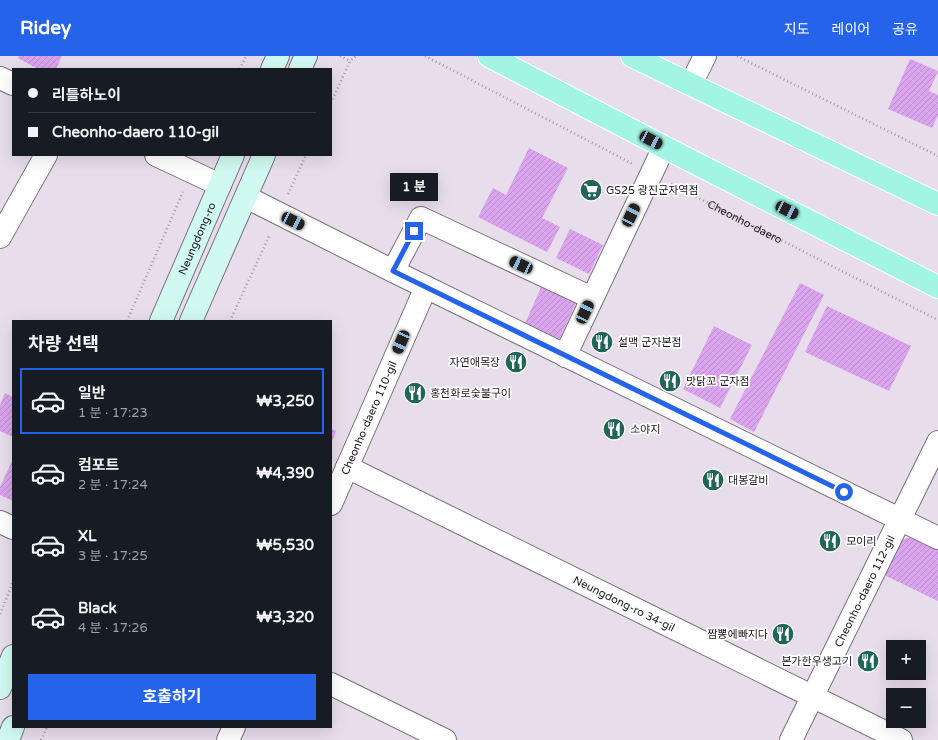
<!DOCTYPE html>
<html lang="ko">
<head>
<meta charset="utf-8">
<style>
	body { margin:0; font-family:"Varela Round","Noto Sans KR",sans-serif; background:#20242c; color:#f1f3f6; height:100vh; display:flex; flex-direction:column; font-size:15px; white-space:nowrap }
	* { box-sizing:border-box; margin:0 }
	p { font-size:13px; color:#9ea1a6 }
	.icon { flex:none; width:22px; height:22px; fill:none; stroke:currentColor; stroke-width:2; stroke-linecap:round; stroke-linejoin:round }
	.map { position:relative; flex:1; overflow:hidden }
	.side { position:absolute; left:12px; top:264px; width:320px; height:408px; display:flex; flex-direction:column; background:#171b24; border-radius:0px; box-shadow:0 4px 16px #0002 }
	.side>* { flex:none }
	.hud { position:absolute; left:12px; top:12px; width:320px; height:88px; border-radius:0px; box-shadow:0 4px 16px #0002; display:grid; align-content:center; height:88px; padding:0 16px; background:#171b24 }
	.tools { position:absolute; left:886px; top:584px; display:grid; gap:8px }
	.tools a { display:grid; place-items:center; width:40px; height:40px; border-radius:0px; background:#171b24; box-shadow:0 4px 16px #0002; font-size:20px }
	.end { position:absolute; width:18px; height:18px; margin:-9px; border:5px solid #2563eb; background:#fff; box-shadow:0 0 0 2px #fff }
	.from { border-radius:50% }
	.bubble { position:absolute; height:28px; border-radius:0px; background:#171b24; box-shadow:0 4px 16px #0002; font-size:13px; font-weight:700; line-height:28px; text-align:center }
	.car { position:absolute; width:12px; height:24px; margin:-12px -6px; border-radius:5px; box-shadow:0 0 3px 1px #0007; background:linear-gradient(#222 24%,#8ab4d8 0 40%,#222 0 76%,#8ab4d8 0 86%,#222 0) }
	.hud b { display:flex; align-items:center; gap:14px; height:38px; font-size:15px }
	.hud b+b { border-top:1px solid #363941 }
	.hud i { width:10px; height:10px; background:#f1f3f6 }
	ul { padding:0; list-style:none }
	li { display:flex; align-items:center; gap:12px; height:66px; margin:0 8px 6px; padding:0 8px; border:2px solid transparent; border-radius:0px }
	li div { flex:1 }
	li b { display:block; font-size:15px }
	li em { font-style:normal; font-weight:700 }
	li.on { border-color:#2563eb }
	li>.icon { width:36px; height:36px; stroke-width:1.5 }
	h2 { padding:0 16px; font-size:18px; line-height:48px }
	.button { display:flex; gap:8px; margin-top:auto; padding:8px 16px }
	.button a { flex:1; height:46px; border-radius:0px; background:#2563eb; color:#fff; font-size:16px; font-weight:700; line-height:46px; text-align:center }
	header { display:flex; align-items:center; gap:24px; box-sizing:border-box; height:56px; padding:0 20px; background:#2563eb; color:#fff }
	header strong { font-size:19px }
	nav { display:flex; gap:22px; margin-inline-start:auto; font-size:14px }
	.map>svg:first-child { display:block }
	.building { fill:url(#building-hatch) }
	.lines { fill:none; stroke-linecap:round; stroke-linejoin:round }
	.minor-casing { stroke:#79717c; stroke-width:24 }
	.secondary-casing { stroke:#79717c; stroke-width:24 }
	.primary-casing { stroke:#fff; stroke-width:24 }
	.path { stroke:#9f97a2; stroke-width:2.5; stroke-dasharray:1 3; stroke-linecap:butt }
	.minor { stroke:#fff; stroke-width:22 }
	.secondary { stroke:#d0faf1; stroke-width:22 }
	.primary { stroke:#a2f5e3; stroke-width:22 }
	.route { stroke:#2563eb; stroke-width:5 }
	.labels { text-anchor:middle; dominant-baseline:central; stroke-width:3.5; stroke-linejoin:round; paint-order:stroke }
	.poi-label { font-size:11px; fill:#1c181d; stroke:#fff; text-anchor:start }
	.street-label { font-size:11px; fill:#1c181d; stroke:#fff }
</style>
</head>
<body>
<header>
<strong>Ridey</strong>
<nav><a>지도</a><a>레이어</a><a>공유</a></nav>
</header>
<div class="map">
<svg width="938" height="684" viewBox="0 0 938 684">
	<defs>
		<pattern id="building-hatch" width="6" height="6" patternUnits="userSpaceOnUse"><rect width="6" height="6" fill="#dba4ee"/><path d="M-1 1l2-2M0 6l6-6M5 7l2-2" fill="none" stroke="#bb8ccc"/></pattern>
	</defs>
	<rect width="100%" height="100%" fill="#e7ddeb"/>
	<g class="building">
		<path d="M19 0H62L56 13H38L18 2Z"/>
		<path d="M910 3 938 15 929 35 938 39V59L932 72 888 53Z"/>
		<path d="M529 92 568 112 542 162 560 171 547 196 478 161 493 132 506 139Z"/>
		<path d="M570 173 603 189 589 218 556 202Z"/>
		<path d="M800 227 824 239 754 376 730 363Z"/>
		<path d="M542 229 577 245 558 286 524 270Z"/>
		<path d="M827 250 911 290 889 335 805 296Z"/>
		<path d="M714 270 752 289 720 352 683 333Z"/>
		<path d="M5 337 13 341V381L0 375V349Z"/>
		<path d="M331 373 336 375 331 388Z"/>
		<path d="M13 403V445L0 439V431Z"/>
		<path d="M918 479 938 489V545L882 518 898 485Z"/>
	</g>
	<g class="lines">
		<g class="minor-casing">
			<g id="minor">
				<path d="M0 22 13 28"/>
				<path d="M691 28 705 0"/>
				<path d="M156 99 220 129"/>
				<path d="M246 141 393 215 938 482"/>
				<path d="M0 181 46 99"/>
				<path d="M393 215 421 162 592 242"/>
				<path d="M565 300 664 91"/>
				<path id="s2" d="M347 411 901 684"/>
				<path id="s3" d="M331 448 426 231"/>
				<path d="M0 466 13 472"/>
				<path d="M331 628 445 684"/>
				<path d="M228 684 234 671"/>
				<path id="s4" d="M791 684 938 386"/>
			</g>
		</g>
		<g class="secondary-casing">
			<g id="secondary">
				<path d="M272 13 278 0"/>
				<path d="M300 13 306 0"/>
				<path id="s5" d="M161 265 233 99"/>
				<path d="M191 265 264 99"/>
				<path d="M0 632 13 600"/>
				<path d="M8 684 13 671"/>
			</g>
		</g>
		<g class="primary-casing">
			<g id="primary">
				<path d="M489 0 664 91 938 231"/>
				<path d="M632 0 938 148"/>
			</g>
		</g>
		<g class="path">
			<path d="M340 0 350 5"/>
			<path d="M425 0 633 108"/>
			<path d="M737 0 938 100"/>
			<path d="M240 13 246 0"/>
			<path d="M331 47 350 5 356 0"/>
			<path id="s1" d="M671 128 938 264"/>
			<path d="M288 138 306 99"/>
			<path d="M127 265 183 136"/>
			<path d="M230 265 270 178"/>
			<path d="M0 558 13 526"/>
			<path d="M41 684 47 671"/>
		</g>
		<use href="#minor" class="minor"/>
		<use href="#secondary" class="secondary"/>
		<use href="#primary" class="primary"/>
	</g>
	<g class="lines">
		<path class="route" d="M414 175 393 215 844 436"/>
	</g>
	<defs>
		<g id="supermarket-disc" transform="scale(1.15)"><circle r="9.5" fill="#206558" stroke="#fff"/><path d="M-6-5.5h2.5l.6 2H6L4.5 2H-2.5L-4.4-4H-6ZM-1.5 3.2a1.3 1.3 0 1 0 .1 0ZM3 3.2a1.3 1.3 0 1 0 .1 0Z" fill="#fff"/></g>
		<g id="restaurant-disc" transform="scale(1.15)"><circle r="9.5" fill="#206558" stroke="#fff"/><path d="M-5-6h1v4h1v-4h1v4h1v-4h1v5L-1.5 .5V6h-2V.5L-5-1ZM5-6V6H3V1.5H1.5Q1.5-4 5-6Z" fill="#fff"/></g>
	</defs>
	<g fill-rule="evenodd">
		<use href="#supermarket-disc" x="591" y="134"/>
		<use href="#restaurant-disc" x="602" y="286"/>
		<use href="#restaurant-disc" x="516" y="306"/>
		<use href="#restaurant-disc" x="670" y="325"/>
		<use href="#restaurant-disc" x="415" y="337"/>
		<use href="#restaurant-disc" x="614" y="373"/>
		<use href="#restaurant-disc" x="713" y="424"/>
		<use href="#restaurant-disc" x="830" y="485"/>
		<use href="#restaurant-disc" x="783" y="578"/>
		<use href="#restaurant-disc" x="868" y="605"/>
	</g>
	<g class="labels">
		<g class="poi-label">
			<text x="606" y="134">GS25 광진군자역점</text>
			<text x="618" y="286">설맥 군자본점</text>
			<text x="500" y="306" text-anchor="end">자연애목장</text>
			<text x="686" y="325">맛닭꼬 군자점</text>
			<text x="430" y="337">홍천화로숯불구이</text>
			<text x="630" y="373">소야지</text>
			<text x="728" y="424">대봉갈비</text>
			<text x="846" y="485">모이리</text>
			<text x="768" y="578" text-anchor="end">짬뽕에빠지다</text>
			<text x="852" y="605" text-anchor="end">본가한우생고기</text>
		</g>
		<g class="street-label">
			<text stroke="none"><textPath href="#s1" startOffset="83">Cheonho-daero</textPath></text>
			<text stroke="none"><textPath href="#s5" startOffset="90">Neungdong-ro</textPath></text>
			<text stroke="none"><textPath href="#s3" startOffset="94">Cheonho-daero 110-gil</textPath></text>
			<text stroke="none"><textPath href="#s4" startOffset="166">Cheonho-daero 112-gil</textPath></text>
			<text stroke="none"><textPath href="#s2" startOffset="309">Neungdong-ro 34-gil</textPath></text>
		</g>
	</g>
</svg>
<div class="tools">
<a>+</a>
<a>−</a>
</div>
<i class="end from" style="left:844px;top:436px"></i>
<i class="end" style="left:414px;top:175px"></i>
<div class="bubble" style="left:390px;top:117px;width:48px">1 분</div>
<i class="car" style="left:651px;top:84px;rotate:118deg"></i>
<i class="car" style="left:787px;top:154px;rotate:117deg"></i>
<i class="car" style="left:631px;top:159px;rotate:26deg"></i>
<i class="car" style="left:293px;top:165px;rotate:116deg"></i>
<i class="car" style="left:521px;top:209px;rotate:295deg"></i>
<i class="car" style="left:585px;top:256px;rotate:25deg"></i>
<i class="car" style="left:401px;top:286px;rotate:203deg"></i>
<div class="hud">
<b><i class="from"></i>리틀하노이</b>
<b><i></i>Cheonho-daero 110-gil</b>
</div>
<section class="side">
<h2>차량 선택</h2>
<ul>
<li class="on"><svg class="icon" aria-label="car" viewBox="0 0 24 24"><path d="M5 17H2v-5l4-1 3-4h7l3 4 3 1v5h-3M9 17h6M6 11h13"/><circle cx="7" cy="17" r="2"/><circle cx="17" cy="17" r="2"/></svg><div><b>일반</b><p>1 분 · 17:23</p></div><em>₩3,250</em></li>
<li><svg class="icon" aria-label="car" viewBox="0 0 24 24"><path d="M5 17H2v-5l4-1 3-4h7l3 4 3 1v5h-3M9 17h6M6 11h13"/><circle cx="7" cy="17" r="2"/><circle cx="17" cy="17" r="2"/></svg><div><b>컴포트</b><p>2 분 · 17:24</p></div><em>₩4,390</em></li>
<li><svg class="icon" aria-label="car" viewBox="0 0 24 24"><path d="M5 17H2v-5l4-1 3-4h7l3 4 3 1v5h-3M9 17h6M6 11h13"/><circle cx="7" cy="17" r="2"/><circle cx="17" cy="17" r="2"/></svg><div><b>XL</b><p>3 분 · 17:25</p></div><em>₩5,530</em></li>
<li><svg class="icon" aria-label="car" viewBox="0 0 24 24"><path d="M5 17H2v-5l4-1 3-4h7l3 4 3 1v5h-3M9 17h6M6 11h13"/><circle cx="7" cy="17" r="2"/><circle cx="17" cy="17" r="2"/></svg><div><b>Black</b><p>4 분 · 17:26</p></div><em>₩3,320</em></li>
</ul>
<div class="button"><a>호출하기</a></div>
</section>
</div>
</body>
</html>
